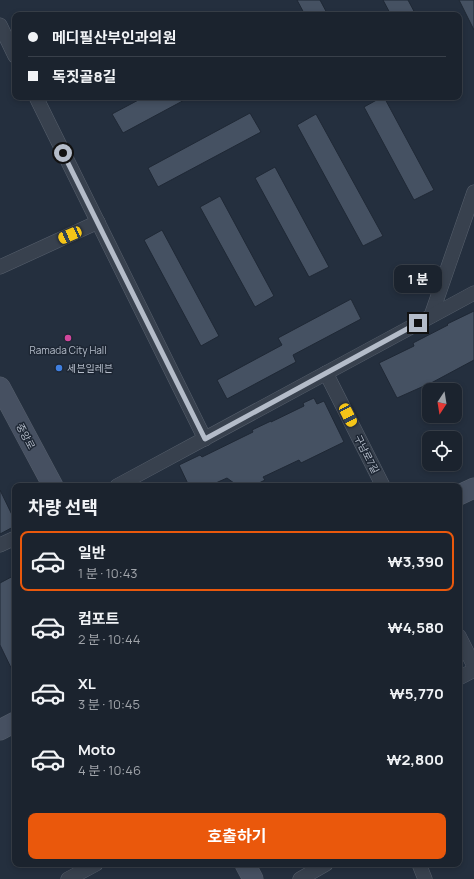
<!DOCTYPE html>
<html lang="ko">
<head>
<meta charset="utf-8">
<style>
	body { margin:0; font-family:Manrope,"Noto Sans KR",sans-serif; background:#282f3a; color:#f1f3f6; height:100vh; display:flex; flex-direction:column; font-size:15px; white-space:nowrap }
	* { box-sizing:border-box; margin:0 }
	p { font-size:13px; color:#a0a4aa }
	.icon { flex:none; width:22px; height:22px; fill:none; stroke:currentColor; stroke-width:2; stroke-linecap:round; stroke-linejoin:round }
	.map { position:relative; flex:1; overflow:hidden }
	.panel { position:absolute; left:12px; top:483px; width:450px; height:384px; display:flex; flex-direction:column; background:#1b232e; border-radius:8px; box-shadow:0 2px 6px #0003,0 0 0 1px #39404a }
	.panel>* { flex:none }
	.guide { position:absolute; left:12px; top:12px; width:450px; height:88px; border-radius:8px; box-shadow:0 2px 6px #0003,0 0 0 1px #39404a; display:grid; align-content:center; height:88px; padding:0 16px; background:#1b232e }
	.needle { width:26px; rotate:192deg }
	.buttons { position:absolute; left:422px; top:383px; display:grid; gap:8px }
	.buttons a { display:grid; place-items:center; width:40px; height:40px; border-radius:8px; background:#1b232e; box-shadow:0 2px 6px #0003,0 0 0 1px #39404a; font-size:20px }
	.end { position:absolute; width:18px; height:18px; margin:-9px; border:5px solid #b4bcc9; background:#111; box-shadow:0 0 0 2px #111 }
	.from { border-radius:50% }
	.bubble { position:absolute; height:28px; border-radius:8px; background:#1b232e; box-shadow:0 2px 6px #0003,0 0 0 1px #39404a; font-size:13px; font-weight:700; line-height:28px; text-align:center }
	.car { position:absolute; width:12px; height:24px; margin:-12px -6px; border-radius:5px; box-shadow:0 0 3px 1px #0007; background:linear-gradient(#f5c518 24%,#345 0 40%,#f5c518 0 76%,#345 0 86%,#f5c518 0) }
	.guide b { display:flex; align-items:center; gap:14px; height:38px; font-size:15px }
	.guide b+b { border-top:1px solid #39404a }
	.guide i { width:10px; height:10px; background:#f1f3f6 }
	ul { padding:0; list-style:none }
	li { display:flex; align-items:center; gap:12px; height:60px; margin:0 8px 6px; padding:0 8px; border:2px solid transparent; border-radius:8px }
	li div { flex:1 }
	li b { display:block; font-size:15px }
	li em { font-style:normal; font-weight:700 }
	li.active { border-color:#ea580c }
	li>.icon { width:36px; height:36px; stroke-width:1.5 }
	h2 { padding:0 16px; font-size:18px; line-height:48px }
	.primary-button { display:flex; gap:8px; margin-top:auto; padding:8px 16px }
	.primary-button a { flex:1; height:46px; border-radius:8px; background:#ea580c; color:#fff; font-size:16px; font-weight:700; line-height:46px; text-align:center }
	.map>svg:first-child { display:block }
	.building { fill:#455162; stroke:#1f2835 }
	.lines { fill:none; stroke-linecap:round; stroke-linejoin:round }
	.street-casing { stroke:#565f6c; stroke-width:15 }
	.secondary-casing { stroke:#565f6c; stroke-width:21 }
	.street { stroke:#38414e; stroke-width:14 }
	.secondary { stroke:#465061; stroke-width:20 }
	.route { stroke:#b4bcc9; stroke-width:5 }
	.hotel-dot { fill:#d1479c; stroke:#1d2633; stroke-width:1.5 }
	.shop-dot { fill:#3f7fe0; stroke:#1d2633; stroke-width:1.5 }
	.labels { text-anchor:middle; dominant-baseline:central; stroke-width:3; stroke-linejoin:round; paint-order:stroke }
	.poi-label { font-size:10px; fill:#b4bcc9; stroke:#1d2633 }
	.street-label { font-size:10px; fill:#b4bcc9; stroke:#1d2633 }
</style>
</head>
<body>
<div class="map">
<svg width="474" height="879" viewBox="0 0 474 879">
	<rect width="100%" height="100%" fill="#242f3e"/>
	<g class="building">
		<path d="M297 0H320L328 15H305Z"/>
		<path d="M383 0H408L416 15H391Z"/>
		<path d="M459 0H474V30Z"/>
		<path d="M144 97H190L123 133 112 114Z"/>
		<path d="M382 97H384L434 190 414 200 364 107Z"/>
		<path d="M250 113 261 132 158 187 148 168Z"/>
		<path d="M316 114 383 236 363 246 297 125Z"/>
		<path d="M275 167 329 267 309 277 255 178Z"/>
		<path d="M220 196 274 296 255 307 200 207Z"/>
		<path d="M162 230 219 336 201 346 144 240Z"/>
		<path d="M351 299 361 319 293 355 296 362 227 399 217 380 282 345 278 338Z"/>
		<path d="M474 311V360L433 382 397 398 379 363 414 346 413 343 448 325 447 324Z"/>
		<path d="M314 398 317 404 324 401 344 442 301 463 299 460 263 477 265 480 253 486H238L227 478 209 486H189L179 465 200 455 202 457 253 432 252 430 271 421V422L304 406 303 403Z"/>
		<path d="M0 490 15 521V526L0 534Z"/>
		<path d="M15 575V676L0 645V583Z"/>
	</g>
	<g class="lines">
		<g class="street-casing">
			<g id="street">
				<path d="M0 25 15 56"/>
				<path d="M36 97 205 439"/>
				<path d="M0 267 98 222"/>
				<path d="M431 316 474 192"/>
				<path d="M326 373 383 486"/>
				<path d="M117 486 474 293"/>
				<path d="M0 545 15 538"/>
				<path d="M459 636 474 666"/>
				<path d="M459 678 474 670"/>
				<path d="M419 864 425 879"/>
				<path d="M68 879 96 864"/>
				<path d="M300 879 326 864"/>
			</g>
		</g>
		<g class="secondary-casing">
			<g id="secondary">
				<path d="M0 387 53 486"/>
				<path d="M459 495 474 488"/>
				<path d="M0 730 15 722"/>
				<path d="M245 864 253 879"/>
			</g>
		</g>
		<use href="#street" class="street"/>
		<use href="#secondary" class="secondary"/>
	</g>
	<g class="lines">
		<path class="route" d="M63 153 205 439 418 323"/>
	</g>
	<circle class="hotel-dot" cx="68" cy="338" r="4"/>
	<circle class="shop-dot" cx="59" cy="368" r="4"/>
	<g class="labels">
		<g class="poi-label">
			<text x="68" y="350">Ramada City Hall</text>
			<text x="67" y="368" text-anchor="start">세븐일레븐</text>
		</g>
		<g class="street-label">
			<text transform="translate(26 436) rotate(62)">중앙로</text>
			<text transform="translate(367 454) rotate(63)">구남로7길</text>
		</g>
	</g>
</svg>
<div class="buttons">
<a><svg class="needle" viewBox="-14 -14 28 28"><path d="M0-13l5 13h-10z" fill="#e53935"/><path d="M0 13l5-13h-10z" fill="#a0a4aa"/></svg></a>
<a><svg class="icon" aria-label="locate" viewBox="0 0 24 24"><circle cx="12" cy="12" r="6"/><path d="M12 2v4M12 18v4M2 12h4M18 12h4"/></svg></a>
</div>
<i class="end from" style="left:63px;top:153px"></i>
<i class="end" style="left:418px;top:323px"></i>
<div class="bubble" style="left:394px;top:265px;width:48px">1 분</div>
<i class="car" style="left:70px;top:235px;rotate:246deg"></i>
<i class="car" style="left:348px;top:415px;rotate:153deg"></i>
<div class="guide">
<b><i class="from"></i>메디필산부인과의원</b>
<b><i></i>독짓골8길</b>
</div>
<section class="panel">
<h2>차량 선택</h2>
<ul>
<li class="active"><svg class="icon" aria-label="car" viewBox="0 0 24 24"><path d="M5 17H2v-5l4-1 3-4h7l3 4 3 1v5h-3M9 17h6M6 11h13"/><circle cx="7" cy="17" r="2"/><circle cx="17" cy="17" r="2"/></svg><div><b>일반</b><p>1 분 · 10:43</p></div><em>₩3,390</em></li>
<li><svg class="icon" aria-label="car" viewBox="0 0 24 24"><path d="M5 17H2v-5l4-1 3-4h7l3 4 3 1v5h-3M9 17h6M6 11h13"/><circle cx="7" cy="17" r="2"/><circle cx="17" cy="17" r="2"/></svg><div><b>컴포트</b><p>2 분 · 10:44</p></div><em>₩4,580</em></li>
<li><svg class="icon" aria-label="car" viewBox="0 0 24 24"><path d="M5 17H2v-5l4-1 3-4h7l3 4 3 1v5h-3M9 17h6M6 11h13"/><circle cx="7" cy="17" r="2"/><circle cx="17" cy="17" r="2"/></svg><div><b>XL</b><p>3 분 · 10:45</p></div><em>₩5,770</em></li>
<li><svg class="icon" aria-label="car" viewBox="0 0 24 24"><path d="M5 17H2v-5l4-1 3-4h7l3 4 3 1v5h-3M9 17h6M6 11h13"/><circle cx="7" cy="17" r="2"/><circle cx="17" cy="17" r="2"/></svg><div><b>Moto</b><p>4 분 · 10:46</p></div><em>₩2,800</em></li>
</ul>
<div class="primary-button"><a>호출하기</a></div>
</section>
</div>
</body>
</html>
